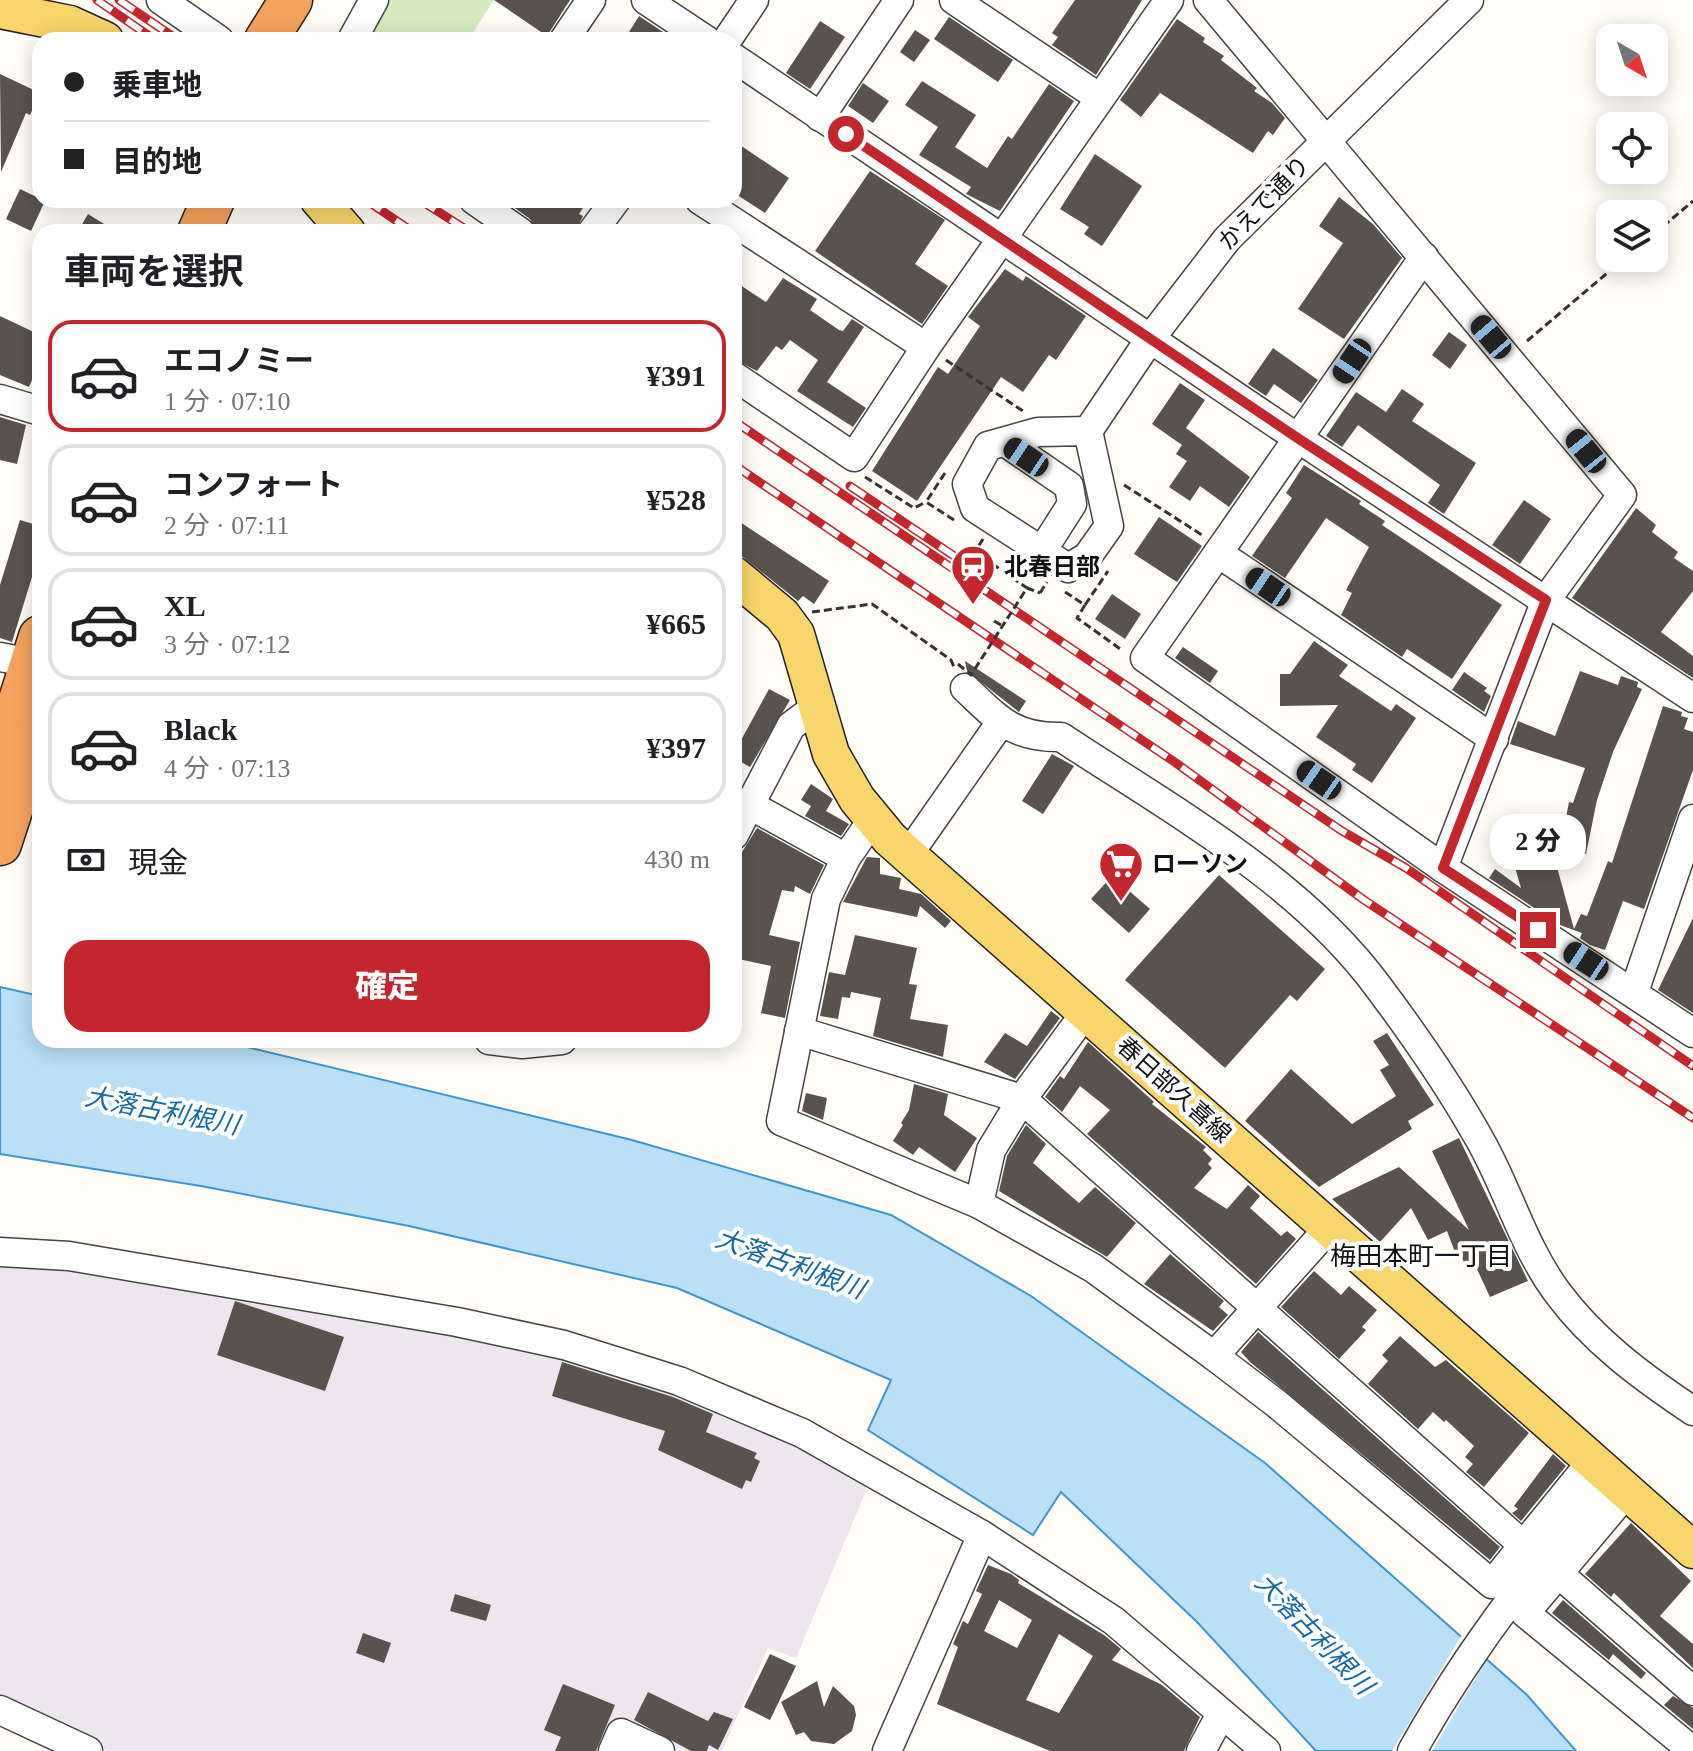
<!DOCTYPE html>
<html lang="ja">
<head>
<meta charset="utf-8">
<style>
	body { margin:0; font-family:"Times New Roman","Noto Sans JP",serif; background:#f2f2f2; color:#202124; height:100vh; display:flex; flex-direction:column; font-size:30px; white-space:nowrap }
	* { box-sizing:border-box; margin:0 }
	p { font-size:26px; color:#757577 }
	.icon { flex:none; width:44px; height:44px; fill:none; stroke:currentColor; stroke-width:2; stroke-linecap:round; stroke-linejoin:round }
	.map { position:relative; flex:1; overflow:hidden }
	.sheet { position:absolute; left:32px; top:224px; width:710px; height:824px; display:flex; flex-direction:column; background:#fff; border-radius:24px; box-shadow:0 4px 20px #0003 }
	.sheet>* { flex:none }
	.top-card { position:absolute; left:32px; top:32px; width:710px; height:176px; border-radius:24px; box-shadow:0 4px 20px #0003; display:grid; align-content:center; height:176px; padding:0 32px; background:#fff }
	.needle { width:52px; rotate:141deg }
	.buttons { position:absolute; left:1596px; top:24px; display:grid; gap:16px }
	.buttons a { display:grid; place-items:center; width:72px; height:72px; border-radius:16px; background:#fff; box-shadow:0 4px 20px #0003; font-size:40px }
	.end { position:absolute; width:36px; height:36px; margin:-18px; border:10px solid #c4262e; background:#fff; box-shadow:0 0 0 4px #fff }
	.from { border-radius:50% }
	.bubble { position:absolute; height:56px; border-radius:24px; background:#fff; box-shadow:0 4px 20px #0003; font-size:26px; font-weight:800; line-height:56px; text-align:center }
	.car { position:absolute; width:24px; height:48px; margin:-24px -12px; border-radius:10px; box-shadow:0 0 6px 2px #0007; background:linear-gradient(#222 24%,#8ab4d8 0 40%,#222 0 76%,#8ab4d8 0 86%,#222 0) }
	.top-card b { display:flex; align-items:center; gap:28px; height:76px; font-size:30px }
	.top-card b+b { border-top:2px solid #e0e0e0 }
	.top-card i { width:20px; height:20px; background:#202124 }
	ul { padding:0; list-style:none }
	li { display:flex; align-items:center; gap:24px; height:112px; margin:0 16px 12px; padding:0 16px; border:4px solid #e0e0e0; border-radius:24px }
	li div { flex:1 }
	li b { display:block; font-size:30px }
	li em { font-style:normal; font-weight:800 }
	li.on { border-color:#c4262e }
	li>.icon { width:72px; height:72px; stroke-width:1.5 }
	h2 { padding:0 32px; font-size:36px; line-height:96px }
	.pay { display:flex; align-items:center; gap:20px; height:88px; padding:0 32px; font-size:30px }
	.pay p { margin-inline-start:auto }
	.primary-button { display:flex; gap:16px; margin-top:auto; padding:16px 32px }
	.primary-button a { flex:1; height:92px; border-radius:24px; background:#c4262e; color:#fff; font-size:32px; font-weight:800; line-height:92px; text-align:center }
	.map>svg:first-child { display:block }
	.industrial { fill:#eee6ef }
	.green { fill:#d5ebbd }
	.water { fill:#b9e0f7; stroke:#3f96cf; stroke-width:2 }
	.pier { fill:#fffdf5 }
	.building { fill:#5a524d; fill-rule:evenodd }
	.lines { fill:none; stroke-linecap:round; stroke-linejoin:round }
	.minor-casing { stroke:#444; stroke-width:31 }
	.major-casing { stroke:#222; stroke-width:39 }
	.highway-casing { stroke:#222; stroke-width:45 }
	.path { stroke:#333; stroke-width:3; stroke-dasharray:8 4; stroke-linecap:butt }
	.minor { stroke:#fff; stroke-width:28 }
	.major { stroke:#f9d66b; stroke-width:36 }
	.highway { stroke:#f5a25d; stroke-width:42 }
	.rail-casing { stroke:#c4262e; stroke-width:9 }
	.rail { stroke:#fff; stroke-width:6; stroke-dasharray:18; stroke-linecap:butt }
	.path-bridge { stroke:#333; stroke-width:3; stroke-dasharray:8 4; stroke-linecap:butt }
	.route { stroke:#c4262e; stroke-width:10 }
	.labels { text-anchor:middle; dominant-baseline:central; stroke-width:8; stroke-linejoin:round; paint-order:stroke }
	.street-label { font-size:24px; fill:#111; stroke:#fff }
	.poi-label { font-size:24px; font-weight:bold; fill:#111; stroke:#fff; text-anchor:start }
	.water-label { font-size:26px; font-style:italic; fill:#1768a6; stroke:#fff }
	.neighbourhood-label { font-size:26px; fill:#111; stroke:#fff }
</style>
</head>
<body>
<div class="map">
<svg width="1693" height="1751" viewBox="0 0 1693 1751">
	<rect width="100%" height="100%" fill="#fffdf5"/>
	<path class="industrial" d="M19 1262 288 1300 664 1381 863 1472 866 1491 796 1658 768 1648 722 1751H685L617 1719 601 1751H107L0 1701V1267Z"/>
	<path class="green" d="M387 0H494L468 40H365Z"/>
	<path class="water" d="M0 987 40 996V1040H218L632 1140 891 1215 1031 1296 1265 1463 1527 1695 1576 1751H1316L1198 1623 1061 1492 1033 1535 868 1430 891 1380 677 1288 409 1226 201 1186 0 1154Z"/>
	<path class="pier" d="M1463 1633 1489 1656 1432 1751H1392Z"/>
	<g class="building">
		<path d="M494 0H570L547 36Z"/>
		<path d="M1075 0H1142L1096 75 1052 45 1058 37 1052 33Z"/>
		<path d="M639 16 675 40H624Z"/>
		<path d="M949 17 1013 60 998 82 934 39Z"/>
		<path d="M1177 19 1205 38 1203 42 1224 56 1221 60 1257 88 1254 91 1272 103 1285 118 1273 135 1268 131 1253 153 1160 93 1141 117 1120 100Z"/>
		<path d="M820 21 845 37 810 89 786 73Z"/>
		<path d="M915 30 930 40 914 62 900 52Z"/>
		<path d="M0 74 40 93 30 115 26 113 1 172Z"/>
		<path d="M922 81 976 115 955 147 987 168 1008 136 1012 139 1049 84 1074 101 1000 211 966 194 971 187 919 155 938 127 905 105Z"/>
		<path d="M863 83 889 101 873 123 848 106Z"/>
		<path d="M734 141 789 178 765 213 734 193Z"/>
		<path d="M1095 154 1142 186 1102 246 1084 234 1089 227 1060 209Z"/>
		<path d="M870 171 945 220 915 264 948 286 922 324 815 251Z"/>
		<path d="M20 189 45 201 31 231 6 219Z"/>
		<path d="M1339 197 1373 224 1402 258 1344 339 1298 309 1343 243 1319 226Z"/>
		<path d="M504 200H588L579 214 583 216 575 232H537L530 219Z"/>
		<path d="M88 214 117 232H90L81 226Z"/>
		<path d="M1005 269 1023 281 1026 276 1086 316 1056 360 1049 355 1023 392 1001 377 917 501 872 471 938 367 948 374 980 326 968 317Z"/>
		<path d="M783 278 817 299 810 310 839 330 843 331 852 319 864 327 827 382 866 408 853 427 797 391 818 360 790 340 782 350 776 346 757 371 734 359V281L766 302Z"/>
		<path d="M0 316 40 335V362L29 387 0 375Z"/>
		<path d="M1449 332 1467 345 1450 369 1432 355Z"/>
		<path d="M1273 348 1318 380 1301 403 1274 384 1266 396 1248 384Z"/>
		<path d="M1180 383 1205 400 1186 428 1250 477 1229 507 1200 486 1190 501 1169 487 1187 461 1176 454 1182 445 1152 424Z"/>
		<path d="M1402 389 1424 404 1412 421 1476 463 1444 514 1428 503 1440 485 1358 425 1342 447 1326 436 1356 392 1386 412Z"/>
		<path d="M0 417 26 425 17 464 0 460Z"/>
		<path d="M1304 465 1361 501 1359 504 1385 521 1382 525 1502 605 1452 679 1407 649 1402 657 1341 615 1352 593 1346 590 1369 547 1326 518 1285 578 1252 556 1292 498 1286 493Z"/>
		<path d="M1524 500 1551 519 1520 564 1492 545Z"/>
		<path d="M1636 508 1656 525 1652 532 1678 552 1674 558 1693 571V591L1661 632 1693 656V678L1572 598Z"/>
		<path d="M1159 517 1202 546 1177 582 1134 554Z"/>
		<path d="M734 518 829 581 814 604 803 596 798 601 734 550Z"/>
		<path d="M20 520 40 526V551L12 642 0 638V585Z"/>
		<path d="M1112 594 1141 614 1125 639 1095 619Z"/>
		<path d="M1314 641 1348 665 1339 676 1391 711 1396 704 1416 718 1372 783 1352 770 1356 764 1316 737 1338 705 1280 706V674H1290Z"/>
		<path d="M1183 647 1218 671 1210 683 1175 658Z"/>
		<path d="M965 661 1026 701 1019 712 967 671Z"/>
		<path d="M1580 671 1618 685 1621 676 1638 682 1637 687 1642 689 1613 752 1597 800 1586 854 1552 849 1574 929 1581 914 1587 916 1608 861 1612 863 1663 706 1682 712 1681 716 1688 718 1684 729 1693 732V770L1644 909 1623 901 1605 950 1590 945 1580 938 1582 933 1560 925 1489 878 1495 869 1521 888 1510 850 1563 833 1569 802 1573 803 1585 768 1510 744 1518 721 1555 736Z"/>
		<path d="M1464 672 1487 688 1484 691 1491 696 1484 712 1452 690Z"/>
		<path d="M769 689 790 700 750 767 734 758V753Z"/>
		<path d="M1052 754 1074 766 1043 814 1022 801Z"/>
		<path d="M811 784 833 799 826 811 849 824 841 836 805 816 811 806 801 800Z"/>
		<path d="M757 828 824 865 810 894 795 886 794 892 782 890 769 935 800 942 785 1018 761 1013 771 966 734 958V865Z"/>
		<path d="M867 857 880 858V874L901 878 899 889 921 894 951 921 945 928 920 906 917 917 843 902Z"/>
		<path d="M1219 875 1325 969 1297 1001 1290 995 1225 1068 1125 980Z"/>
		<path d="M1112 876 1150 909 1129 933 1091 899Z"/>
		<path d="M1693 918V1013L1658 990Z"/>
		<path d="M855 935 917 948 909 984 917 985 910 1019 948 1025 943 1057 873 1036 881 998 851 992 850 998 842 997 838 1019 820 1016 829 972 845 975Z"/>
		<path d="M1051 1011 1060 1018 1015 1079 984 1062 1005 1033 1027 1046Z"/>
		<path d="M1387 1033 1434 1105 1408 1121 1412 1129 1319 1187 1245 1121 1291 1069 1352 1124 1396 1096 1380 1070 1389 1065 1373 1041Z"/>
		<path d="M1088 1042 1154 1102 1152 1104 1206 1147 1203 1150 1212 1159 1208 1164 1212 1168 1194 1188 1227 1209 1248 1185 1260 1196 1250 1208 1281 1236 1287 1231 1296 1239 1256 1284 1087 1134 1110 1110 1080 1086 1062 1112 1045 1097 1060 1076 1064 1079Z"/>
		<path d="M914 1084 948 1094 944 1115 977 1138 955 1172 919 1147 913 1155 893 1141 903 1125 901 1123 909 1110Z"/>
		<path d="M806 1093 827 1098 823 1120 802 1111Z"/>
		<path d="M1026 1125 1046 1144 1033 1163 1079 1203 1095 1187 1136 1223 1107 1257 999 1191 1007 1156Z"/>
		<path d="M1459 1138 1528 1281 1490 1297 1476 1267 1468 1271 1462 1258 1458 1260 1447 1231 1428 1240 1411 1208 1380 1242 1332 1199 1399 1167 1469 1230 1432 1151Z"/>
		<path d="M1170 1254 1224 1301 1219 1307 1228 1315 1213 1331 1144 1284Z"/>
		<path d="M1314 1271 1341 1295 1349 1286 1377 1310 1362 1327 1366 1330 1339 1359 1281 1307Z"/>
		<path d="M235 1301 344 1337 325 1391 217 1355Z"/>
		<path d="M1258 1332 1500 1547 1490 1560 1250 1362 1241 1352Z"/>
		<path d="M1400 1336 1435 1367 1446 1360 1529 1433 1484 1487 1466 1472 1473 1464 1465 1457 1474 1446 1446 1420 1444 1422 1433 1412 1418 1429 1368 1384 1388 1361 1382 1355Z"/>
		<path d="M562 1362 673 1397 713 1414 706 1432 757 1453 754 1458 760 1461 751 1482 746 1480 742 1489 658 1450 665 1431 552 1396Z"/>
		<path d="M1553 1454 1566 1466 1521 1521 1512 1513 1518 1509 1514 1506Z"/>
		<path d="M1631 1523 1691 1581 1660 1616 1693 1644V1668L1614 1593 1611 1597 1585 1574Z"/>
		<path d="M988 1565 1011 1574 1019 1580 1018 1583 1104 1635 1121 1649 1112 1660 1162 1685 1200 1717 1184 1751H1050L937 1704 958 1647 953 1644 963 1621 968 1624 982 1594 976 1591ZM999 1600 1032 1620 1017 1648 984 1631ZM1059 1634 1093 1656 1059 1713 1026 1700Z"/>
		<path d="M455 1594 491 1605 486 1621 450 1611Z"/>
		<path d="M1563 1600 1646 1673 1641 1679 1613 1654 1609 1660 1552 1613Z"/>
		<path d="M363 1633 391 1643 384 1663 356 1653Z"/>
		<path d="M770 1654 796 1666 770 1720 744 1707Z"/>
		<path d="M817 1681 824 1707 833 1686 854 1706 856 1715 852 1731 834 1744 811 1741 804 1732 796 1735 781 1702Z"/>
		<path d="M563 1684 615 1705 596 1751H555L561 1737 544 1730Z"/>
		<path d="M648 1692 708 1721 714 1712 733 1719 718 1750 709 1745 707 1751H691L634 1720Z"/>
		<path d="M1673 1696 1693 1708V1729L1664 1705Z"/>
	</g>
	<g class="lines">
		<g class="minor-casing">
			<g id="minor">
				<path d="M161 0 219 40"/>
				<path d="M646 0 706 40"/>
				<path d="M954 0 1100 98"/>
				<path d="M1208 0 1622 495 1546 600 1443 868"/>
				<path d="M352 40 374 0"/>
				<path d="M564 40 591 0"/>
				<path d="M727 40 754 0"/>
				<path d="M734 58 1299 439 1693 698"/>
				<path d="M820 117 899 0"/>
				<path d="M474 200 520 232"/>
				<path d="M700 200 926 347"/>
				<path d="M592 232 616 200"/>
				<path d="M1424 257 1145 658 1443 868 1693 1033"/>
				<path d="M734 376 854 457 926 347 1169 0"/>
				<path d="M0 399 40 411"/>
				<path d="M1088 431 1150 339 1227 239 1469 0"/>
				<path d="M1088 431 1109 526 1087 557 1068 568 975 508 967 484 988 446 1038 432Z"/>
				<path d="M1005 442 1069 486 1072 504 1042 551"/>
				<path d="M1218 553 1494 739"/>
				<path d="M0 657 32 663"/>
				<path d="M965 688C998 719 1013 738 1061 737 1170 809 1301 881 1379 988 1415 1036 1451 1088 1480 1140 1508 1189 1523 1246 1557 1292 1593 1341 1642 1377 1693 1411"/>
				<path d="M750 805 846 858"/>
				<path d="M873 819 846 858 826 899 781 1121 979 1204"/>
				<path d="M734 835 791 726 815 708"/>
				<path d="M908 855 1001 722"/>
				<path d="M1634 992 1693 819"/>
				<path d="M1086 1012 1022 1099 991 1150 979 1204 1093 1268 1214 1356 1328 1229"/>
				<path d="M799 1031 1022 1099 1523 1545"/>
				<path d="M489 1040 522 1044 562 1040"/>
				<path d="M0 1252 69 1256 457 1322 564 1345 679 1381 802 1433 982 1535 1114 1621 1266 1751"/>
				<path d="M1214 1356 1277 1404 1492 1584 1592 1461"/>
				<path d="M1627 1492 1525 1613 1693 1751"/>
				<path d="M1558 1573 1693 1691"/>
				<path d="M0 1710 88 1751"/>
				<path d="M613 1751 621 1733 660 1751"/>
				<path d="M887 1751 982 1535"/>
				<path d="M1201 1751 1221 1714"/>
				<path d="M1412 1751C1468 1651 1535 1563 1611 1478"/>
			</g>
		</g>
		<g class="major-casing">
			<g id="major">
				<path d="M0 10 70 24 105 40"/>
				<path d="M319 200 347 232"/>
				<path d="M734 575 782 615 796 634 831 754 857 799 890 839 1693 1550"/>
			</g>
		</g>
		<g class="highway-casing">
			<g id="highway">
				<path d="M266 40 291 0"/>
				<path d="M199 232 213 200"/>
				<path d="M0 763 40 637"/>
				<path d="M0 844 37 731"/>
			</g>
		</g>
		<g class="path">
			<path d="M1654 234 1693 201"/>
			<path d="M1527 341 1625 258"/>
			<path d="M946 360 1023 411"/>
			<path d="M945 473 926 502 954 520"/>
			<path d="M865 477 914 508 926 502"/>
			<path d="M1124 485 1202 535"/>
			<path d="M983 539 975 552 1027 588"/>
			<path d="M1065 592 1085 605 1108 571"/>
			<path d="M1040 593 1047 582"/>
			<path d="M1085 605 1077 618 1123 651"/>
			<path d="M812 612 872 604 951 660 954 667"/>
			<path d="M994 621 1003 626"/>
		</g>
		<use href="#minor" class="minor"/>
		<use href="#major" class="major"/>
		<use href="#highway" class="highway"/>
		<g class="rail-casing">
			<g id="rail">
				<path d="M97 0 155 40"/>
				<path d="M119 0 178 40"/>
				<path d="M366 200 413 232"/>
				<path d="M420 200 470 232"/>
				<path d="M734 421 1342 831 1406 868 1693 1066"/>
				<path d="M734 465 1176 763 1364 900 1693 1118"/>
				<path d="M850 486 960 560"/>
			</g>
		</g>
		<use href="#rail" class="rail"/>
		<path class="path-bridge" d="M958 664 971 675 1027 588 1040 593"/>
	</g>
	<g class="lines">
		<path class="route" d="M846 134 1299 439 1546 600 1443 868 1538 930"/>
	</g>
	<defs>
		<g id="station-pin" transform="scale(2.3)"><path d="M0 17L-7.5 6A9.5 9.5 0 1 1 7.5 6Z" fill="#c4262e" stroke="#fff"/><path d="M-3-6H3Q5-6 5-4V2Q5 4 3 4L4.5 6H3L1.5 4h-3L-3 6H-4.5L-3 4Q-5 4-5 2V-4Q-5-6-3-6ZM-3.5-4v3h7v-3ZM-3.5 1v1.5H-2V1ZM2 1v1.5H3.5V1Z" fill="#fff"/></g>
		<g id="supermarket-pin" transform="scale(2.3)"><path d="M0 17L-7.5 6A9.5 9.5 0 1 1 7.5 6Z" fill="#c4262e" stroke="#fff"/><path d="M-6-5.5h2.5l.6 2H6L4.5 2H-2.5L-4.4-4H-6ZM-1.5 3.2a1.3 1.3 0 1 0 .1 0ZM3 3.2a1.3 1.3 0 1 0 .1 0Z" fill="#fff"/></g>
	</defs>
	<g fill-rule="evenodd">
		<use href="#station-pin" x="973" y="567"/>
		<use href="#supermarket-pin" x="1121" y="864"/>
	</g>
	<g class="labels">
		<g class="street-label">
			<text transform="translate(1264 203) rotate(-46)">かえで通り</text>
			<text transform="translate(1174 1090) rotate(42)">春日部久喜線</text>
		</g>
		<g class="poi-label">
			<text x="1004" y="567">北春日部</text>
			<text x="1152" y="864">ローソン</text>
		</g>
		<g class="water-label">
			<text transform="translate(162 1111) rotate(11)">大落古利根川</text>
			<text transform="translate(790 1264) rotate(20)">大落古利根川</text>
			<text transform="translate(1314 1634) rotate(46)">大落古利根川</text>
		</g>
		<g class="neighbourhood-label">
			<text x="1421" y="1256">梅田本町一丁目</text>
		</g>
	</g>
</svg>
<div class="buttons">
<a><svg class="needle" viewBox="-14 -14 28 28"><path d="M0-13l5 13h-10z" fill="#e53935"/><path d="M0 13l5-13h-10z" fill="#757577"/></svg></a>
<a><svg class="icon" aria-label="locate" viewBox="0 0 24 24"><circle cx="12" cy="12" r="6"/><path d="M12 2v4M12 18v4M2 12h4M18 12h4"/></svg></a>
<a><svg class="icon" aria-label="layers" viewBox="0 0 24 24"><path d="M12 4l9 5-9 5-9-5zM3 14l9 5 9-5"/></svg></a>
</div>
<i class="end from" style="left:846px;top:134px"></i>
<i class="end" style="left:1538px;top:930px"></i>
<div class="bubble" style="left:1490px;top:814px;width:96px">2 分</div>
<i class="car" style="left:1491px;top:337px;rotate:320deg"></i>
<i class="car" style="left:1352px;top:361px;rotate:214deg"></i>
<i class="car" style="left:1586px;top:451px;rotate:321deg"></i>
<i class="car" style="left:1026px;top:457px;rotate:304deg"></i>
<i class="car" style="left:1268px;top:587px;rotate:304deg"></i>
<i class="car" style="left:1319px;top:780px;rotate:305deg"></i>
<i class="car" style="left:1586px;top:961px;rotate:303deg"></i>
<div class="top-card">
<b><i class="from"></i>乗車地</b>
<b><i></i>目的地</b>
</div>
<section class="sheet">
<h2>車両を選択</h2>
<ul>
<li class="on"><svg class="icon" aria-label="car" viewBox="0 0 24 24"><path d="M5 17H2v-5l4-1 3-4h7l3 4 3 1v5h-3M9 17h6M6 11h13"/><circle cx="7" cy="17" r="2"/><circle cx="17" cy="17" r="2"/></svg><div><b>エコノミー</b><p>1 分 · 07:10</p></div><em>¥391</em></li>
<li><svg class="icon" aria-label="car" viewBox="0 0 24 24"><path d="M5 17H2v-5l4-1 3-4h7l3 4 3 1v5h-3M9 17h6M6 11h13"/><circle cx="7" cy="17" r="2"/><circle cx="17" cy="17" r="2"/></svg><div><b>コンフォート</b><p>2 分 · 07:11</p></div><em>¥528</em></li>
<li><svg class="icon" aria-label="car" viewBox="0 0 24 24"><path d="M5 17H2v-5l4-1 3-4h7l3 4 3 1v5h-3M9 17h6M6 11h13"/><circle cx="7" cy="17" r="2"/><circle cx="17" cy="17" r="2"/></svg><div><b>XL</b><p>3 分 · 07:12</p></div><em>¥665</em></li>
<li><svg class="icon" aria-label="car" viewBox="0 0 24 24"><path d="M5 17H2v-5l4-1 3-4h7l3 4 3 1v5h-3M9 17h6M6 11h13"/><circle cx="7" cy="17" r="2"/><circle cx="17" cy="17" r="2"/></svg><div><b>Black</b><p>4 分 · 07:13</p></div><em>¥397</em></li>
</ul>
<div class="pay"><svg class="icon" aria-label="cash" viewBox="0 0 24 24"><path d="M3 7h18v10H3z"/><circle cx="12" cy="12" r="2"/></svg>現金<p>430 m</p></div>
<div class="primary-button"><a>確定</a></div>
</section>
</div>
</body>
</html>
